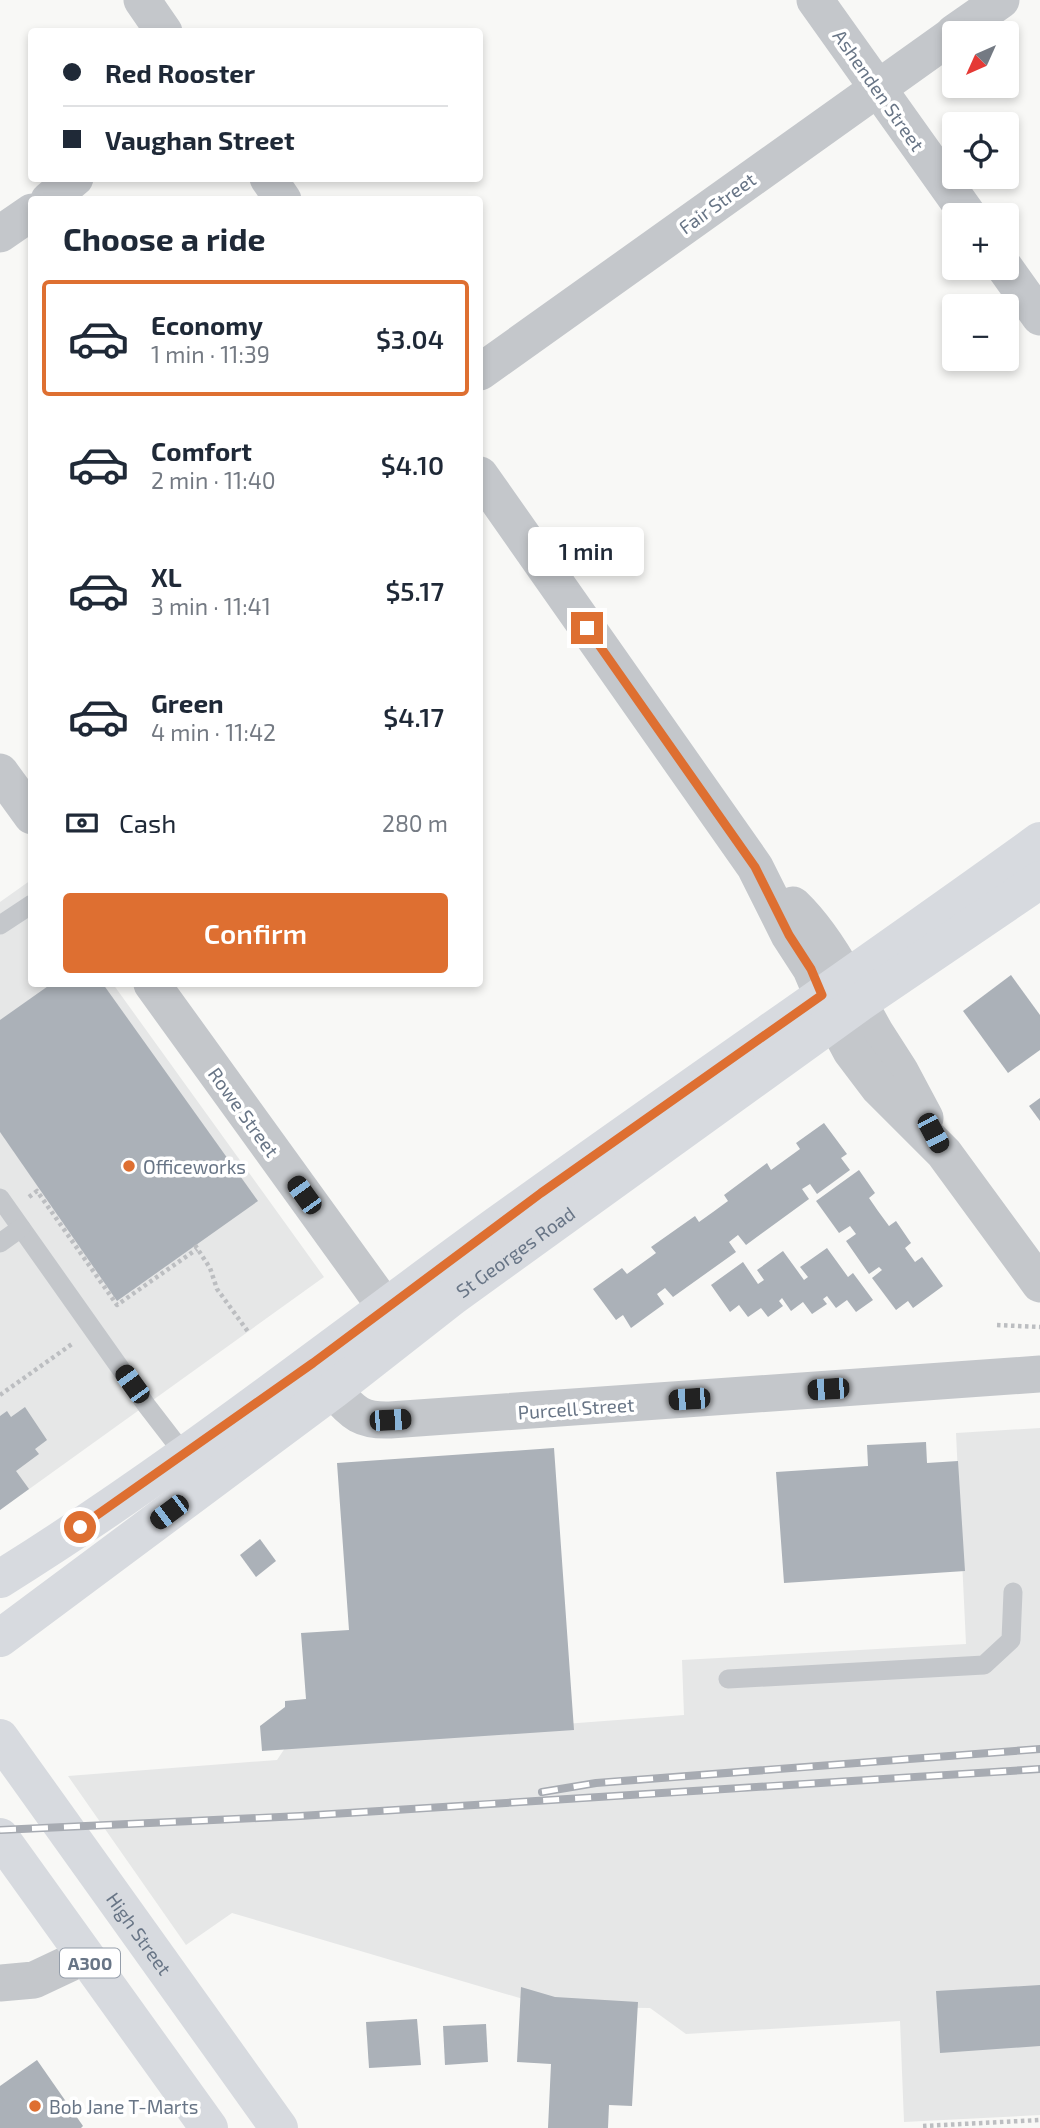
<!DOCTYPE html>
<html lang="en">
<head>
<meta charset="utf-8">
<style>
	body { margin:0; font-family:"Exo 2",sans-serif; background:#f6f6f7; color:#1f2937; height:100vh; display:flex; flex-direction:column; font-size:26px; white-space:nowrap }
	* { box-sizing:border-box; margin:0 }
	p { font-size:23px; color:#747a83 }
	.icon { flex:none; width:38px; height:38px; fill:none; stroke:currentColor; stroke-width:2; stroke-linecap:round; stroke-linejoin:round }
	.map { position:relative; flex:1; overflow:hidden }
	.side { position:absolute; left:28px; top:196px; width:455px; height:791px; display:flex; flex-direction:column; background:#fff; border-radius:7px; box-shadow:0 4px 10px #0003 }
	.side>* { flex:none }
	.top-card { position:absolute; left:28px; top:28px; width:455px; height:154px; border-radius:7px; box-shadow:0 4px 10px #0003; display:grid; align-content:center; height:154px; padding:0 35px; background:#fff }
	.needle { width:46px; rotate:225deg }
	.buttons { position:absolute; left:942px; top:21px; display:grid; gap:14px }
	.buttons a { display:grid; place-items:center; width:77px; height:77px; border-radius:7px; background:#fff; box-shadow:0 4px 10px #0003; font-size:35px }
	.end { position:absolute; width:32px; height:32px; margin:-16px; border:9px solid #de6f31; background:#fff; box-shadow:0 0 0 4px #fff }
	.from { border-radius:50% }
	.bubble { position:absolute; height:49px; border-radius:7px; background:#fff; box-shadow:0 4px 10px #0003; font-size:23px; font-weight:600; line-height:49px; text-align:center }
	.car { position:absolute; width:21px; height:42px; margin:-21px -10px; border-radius:9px; box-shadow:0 0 5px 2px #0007; background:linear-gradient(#222 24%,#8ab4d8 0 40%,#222 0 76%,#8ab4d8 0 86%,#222 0) }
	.top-card b { display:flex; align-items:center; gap:24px; height:66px; font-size:26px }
	.top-card b+b { border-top:2px solid #e0e1e3 }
	.top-card i { width:18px; height:18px; background:#1f2937 }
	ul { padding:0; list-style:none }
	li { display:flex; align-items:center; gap:21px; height:116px; margin:0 14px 10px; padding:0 21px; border:4px solid transparent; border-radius:7px }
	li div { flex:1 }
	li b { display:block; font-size:26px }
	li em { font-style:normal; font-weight:600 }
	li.current { border-color:#de6f31 }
	li>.icon { width:63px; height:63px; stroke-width:1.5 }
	h2 { padding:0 35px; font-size:32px; line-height:84px }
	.pay { display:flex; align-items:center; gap:18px; height:77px; padding:0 35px; font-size:26px }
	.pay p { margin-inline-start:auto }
	.button { display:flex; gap:14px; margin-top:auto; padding:14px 35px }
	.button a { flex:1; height:80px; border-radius:7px; background:#de6f31; color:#fff; font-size:28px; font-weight:600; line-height:80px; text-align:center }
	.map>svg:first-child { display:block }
	.built { fill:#e6e7e7 }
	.building { fill:#abb1b8 }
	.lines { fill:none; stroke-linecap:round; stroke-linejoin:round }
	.path { stroke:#bcbec1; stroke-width:4.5; stroke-dasharray:3.5 3.5; stroke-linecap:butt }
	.lane { stroke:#c4c7cb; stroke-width:19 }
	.street { stroke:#c4c7cb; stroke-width:37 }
	.secondary { stroke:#d7dadf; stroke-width:38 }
	.highway { stroke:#d7dadf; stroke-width:38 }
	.rail-casing { stroke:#a7abb2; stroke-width:8 }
	.rail { stroke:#fff; stroke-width:5; stroke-dasharray:16; stroke-linecap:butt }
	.route { stroke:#de6f31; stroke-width:9 }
	.poi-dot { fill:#de6f31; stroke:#fff; stroke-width:2.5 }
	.labels { text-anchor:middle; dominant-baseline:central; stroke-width:7; stroke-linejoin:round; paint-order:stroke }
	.shield { fill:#fff; stroke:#959eaa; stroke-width:2 }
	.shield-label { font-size:18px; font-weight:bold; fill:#687586 }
	.street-label { font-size:19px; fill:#687586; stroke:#fff }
	.poi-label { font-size:19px; fill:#687586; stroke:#fff; text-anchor:start }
</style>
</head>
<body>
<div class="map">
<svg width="1040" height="2128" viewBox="0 0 1040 2128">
	<rect width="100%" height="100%" fill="#f8f8f6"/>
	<g class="built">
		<path d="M31 880 32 984H113L324 1277 0 1510V902Z"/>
		<path d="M1040 1428V2115L904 2122 900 2021 686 2034 650 2008 550 2007 232 1913 186 1945 68 1776 277 1760 287 1745 684 1715 682 1660 966 1644 956 1433Z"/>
	</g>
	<g class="building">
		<path d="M1011 975 1040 1015V1050L1008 1073 963 1011Z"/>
		<path d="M51 984H103L258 1201 117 1301 0 1132V1020Z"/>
		<path d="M1040 1098V1121L1029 1106Z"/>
		<path d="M824 1123 847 1154 841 1158 850 1170 817 1194 810 1184 802 1189 809 1199 746 1245 738 1235 729 1242 736 1252 673 1297 665 1288 657 1294 664 1304 631 1328 623 1315 616 1320 593 1289 622 1268 627 1274 656 1253 651 1247 695 1216 699 1222 713 1212 728 1201 724 1195 767 1163 771 1170 800 1149 796 1143Z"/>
		<path d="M859 1170 875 1193 869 1198 878 1211 889 1226 896 1221 911 1243 905 1248 915 1262 922 1257 943 1286 913 1308 908 1301 896 1310 872 1278 882 1270 879 1267 869 1274 846 1241 856 1234 850 1226 839 1233 816 1201Z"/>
		<path d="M827 1248 848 1277 853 1273 873 1300 856 1312 847 1300 836 1308 827 1296 823 1299 827 1304 812 1314 803 1302 791 1311 782 1298 779 1301 783 1306 768 1317 761 1308 748 1317 739 1305 730 1312 711 1285 743 1262 758 1284 764 1280 757 1270 783 1251 804 1280 808 1277 800 1267Z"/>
		<path d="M25 1407 47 1440 35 1449 39 1454 16 1471 29 1489 0 1510V1416L7 1411 11 1417Z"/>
		<path d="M926 1442 927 1463 958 1461 965 1571 784 1583 776 1472 868 1466 867 1445Z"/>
		<path d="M554 1448 574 1730 262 1751 260 1726 285 1707V1701L306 1699 301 1633 349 1630 337 1463Z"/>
		<path d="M260 1539 276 1561 256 1577 240 1555Z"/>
		<path d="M1040 1985V2046L940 2053 936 1991Z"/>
		<path d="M521 1987 555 1997 638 2002 632 2106 609 2105 608 2128H548L551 2064 517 2062Z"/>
		<path d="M417 2019 421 2065 369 2068 366 2022Z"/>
		<path d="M486 2024 488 2062 445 2065 443 2026Z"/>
		<path d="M37 2060 83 2126 81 2128H0V2086Z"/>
	</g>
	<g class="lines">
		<g class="path">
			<path d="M29 1197 37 1191 117 1305 197 1249"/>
			<path d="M195 1245 210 1268 217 1289 249 1333"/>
			<path d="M997 1325 1040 1327"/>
			<path d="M0 1395 72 1344"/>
			<path d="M923 2126 1040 2120"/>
		</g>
		<g class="lane">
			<path d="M0 925 32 904"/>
			<path d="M0 1198 147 1406 184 1454"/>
			<path d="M0 1243 21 1228"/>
			<path d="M728 1679 984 1665 1011 1640 1013 1592"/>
		</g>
		<g class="street">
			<path d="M142 0 164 32"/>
			<path d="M815 0 968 215"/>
			<path d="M954 33 1001 0"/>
			<path d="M268 178 283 200"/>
			<path d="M49 200 75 178"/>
			<path d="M0 234 32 212"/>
			<path d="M1005 268 1040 317"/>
			<path d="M480 372 954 34"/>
			<path d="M480 475 755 867 789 935 811 969 822 995"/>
			<path d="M0 772 32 816"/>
			<path d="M793 905C815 926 831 951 846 978"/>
			<path d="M152 984 386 1308"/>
			<path d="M859 1003 875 1032 900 1071 925 1118"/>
			<path d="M835 1021 851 1051 879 1088 944 1153 1040 1284"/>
			<path d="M333 1390C353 1412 359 1421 390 1420L1040 1374"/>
			<path d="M0 1983 34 1980 85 1956"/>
		</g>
		<g class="secondary">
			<path d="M0 1579C172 1472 332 1345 496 1226 676 1096 860 971 1040 841"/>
			<path id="s1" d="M0 1638 333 1390 453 1296 859 1003 1040 880"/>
		</g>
		<g class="highway">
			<path id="s2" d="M0 1738 279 2128"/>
			<path d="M0 1837 209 2128"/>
		</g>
		<g class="rail-casing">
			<g id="rail">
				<path d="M542 1792 596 1783 1040 1749"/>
				<path d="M0 1830 300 1816 1040 1769"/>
			</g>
		</g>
		<use href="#rail" class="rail"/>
	</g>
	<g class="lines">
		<path class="route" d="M80 1527 313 1363 541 1193 822 995 811 969 789 935 755 867 587 628"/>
	</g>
	<g class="poi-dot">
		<circle cx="129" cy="1166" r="7"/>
		<circle cx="35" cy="2106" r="7"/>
	</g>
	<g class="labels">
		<rect class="shield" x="60" y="1948.5" width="60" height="29" rx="5"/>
		<g class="shield-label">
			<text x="90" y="1963">A300</text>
		</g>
		<g class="street-label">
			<text transform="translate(879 90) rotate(55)">Ashenden Street</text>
			<text transform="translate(717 203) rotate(-36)">Fair Street</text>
			<text transform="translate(244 1112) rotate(54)">Rowe Street</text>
			<text stroke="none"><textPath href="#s1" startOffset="644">St Georges Road</textPath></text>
			<text transform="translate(576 1408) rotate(-4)">Purcell Street</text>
			<text stroke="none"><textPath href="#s2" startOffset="240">High Street</textPath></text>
		</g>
		<g class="poi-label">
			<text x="143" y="1166">Officeworks</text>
			<text x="49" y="2106">Bob Jane T-Marts</text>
		</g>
	</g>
</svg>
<div class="buttons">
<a><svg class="needle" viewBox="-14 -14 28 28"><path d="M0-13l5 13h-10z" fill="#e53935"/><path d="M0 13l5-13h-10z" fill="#747a83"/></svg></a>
<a><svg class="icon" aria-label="locate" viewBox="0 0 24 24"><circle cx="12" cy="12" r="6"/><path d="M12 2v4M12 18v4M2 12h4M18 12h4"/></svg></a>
<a>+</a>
<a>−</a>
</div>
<i class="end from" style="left:80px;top:1527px"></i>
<i class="end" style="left:587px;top:628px"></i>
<div class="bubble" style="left:528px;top:527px;width:116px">1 min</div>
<i class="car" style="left:933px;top:1133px;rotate:152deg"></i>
<i class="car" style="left:304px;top:1195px;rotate:324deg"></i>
<i class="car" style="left:132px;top:1384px;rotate:324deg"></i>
<i class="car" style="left:828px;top:1389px;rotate:266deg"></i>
<i class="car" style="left:689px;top:1399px;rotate:266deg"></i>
<i class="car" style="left:390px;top:1420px;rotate:87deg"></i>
<i class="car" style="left:169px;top:1512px;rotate:233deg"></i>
<div class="top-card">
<b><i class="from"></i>Red Rooster</b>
<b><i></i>Vaughan Street</b>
</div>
<section class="side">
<h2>Choose a ride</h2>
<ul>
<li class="current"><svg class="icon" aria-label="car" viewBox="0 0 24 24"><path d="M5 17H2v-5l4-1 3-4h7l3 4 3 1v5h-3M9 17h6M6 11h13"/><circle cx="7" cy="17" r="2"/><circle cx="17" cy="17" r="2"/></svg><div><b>Economy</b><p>1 min · 11:39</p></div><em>$3.04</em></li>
<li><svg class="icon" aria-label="car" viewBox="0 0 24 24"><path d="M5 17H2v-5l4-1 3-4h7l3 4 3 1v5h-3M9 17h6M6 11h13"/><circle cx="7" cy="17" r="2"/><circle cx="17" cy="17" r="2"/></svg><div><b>Comfort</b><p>2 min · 11:40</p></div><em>$4.10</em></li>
<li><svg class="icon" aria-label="car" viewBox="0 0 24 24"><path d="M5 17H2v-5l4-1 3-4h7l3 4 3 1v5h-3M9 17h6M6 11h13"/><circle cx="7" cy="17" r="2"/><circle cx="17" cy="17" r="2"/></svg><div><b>XL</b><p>3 min · 11:41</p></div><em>$5.17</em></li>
<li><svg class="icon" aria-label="car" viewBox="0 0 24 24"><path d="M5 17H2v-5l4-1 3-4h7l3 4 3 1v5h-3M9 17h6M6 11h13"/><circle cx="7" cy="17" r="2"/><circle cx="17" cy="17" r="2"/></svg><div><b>Green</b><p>4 min · 11:42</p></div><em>$4.17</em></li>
</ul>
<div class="pay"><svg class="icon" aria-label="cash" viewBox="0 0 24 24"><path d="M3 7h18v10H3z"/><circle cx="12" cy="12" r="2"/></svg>Cash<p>280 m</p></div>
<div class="button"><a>Confirm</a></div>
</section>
</div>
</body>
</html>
